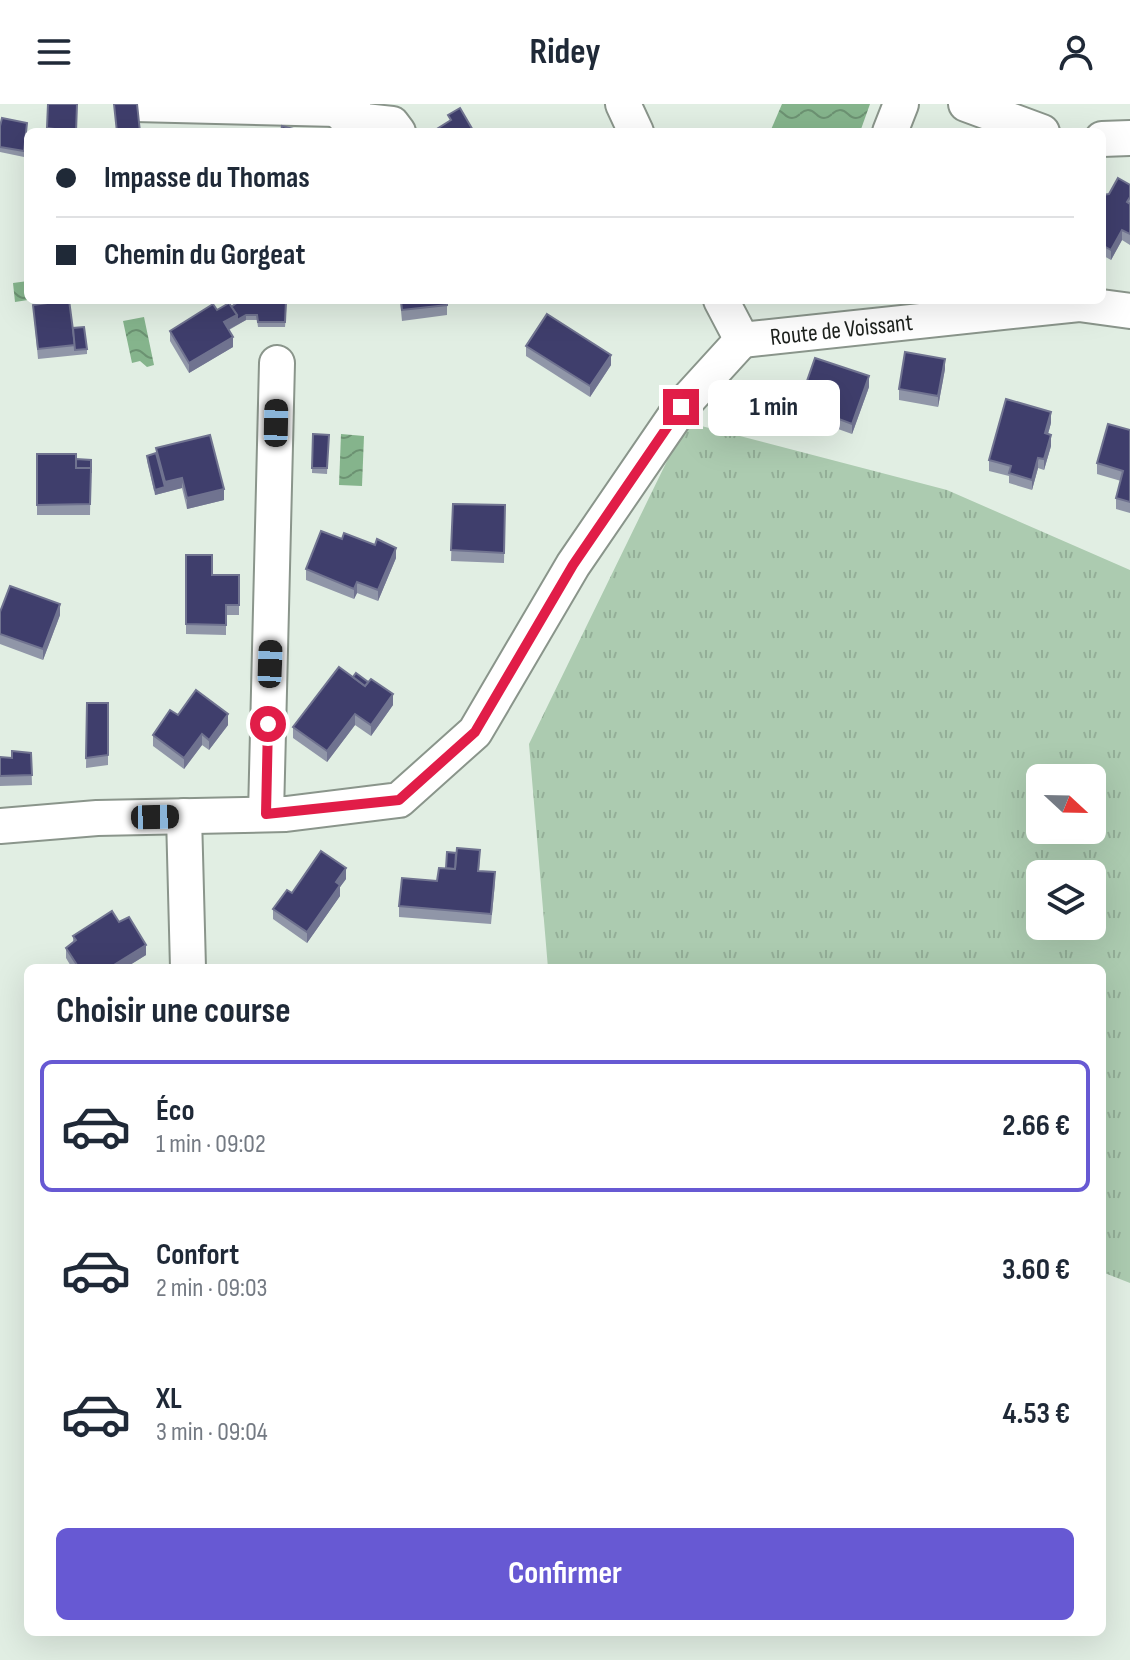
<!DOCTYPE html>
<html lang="fr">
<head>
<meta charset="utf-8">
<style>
	body { margin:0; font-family:"Sofia Sans Condensed",sans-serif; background:#f2f2f3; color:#1f2937; height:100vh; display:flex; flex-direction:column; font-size:30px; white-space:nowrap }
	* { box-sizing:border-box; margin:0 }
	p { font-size:26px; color:#747a83 }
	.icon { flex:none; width:44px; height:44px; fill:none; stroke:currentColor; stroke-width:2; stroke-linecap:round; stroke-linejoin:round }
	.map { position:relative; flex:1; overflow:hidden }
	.sheet { position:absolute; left:24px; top:860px; width:1082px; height:672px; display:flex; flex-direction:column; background:#fff; border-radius:12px; box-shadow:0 8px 32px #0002 }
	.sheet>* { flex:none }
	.guide { position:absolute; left:24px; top:24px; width:1082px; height:176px; border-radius:12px; box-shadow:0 8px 32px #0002; display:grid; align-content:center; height:176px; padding:0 32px; background:#fff }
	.needle { width:52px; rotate:112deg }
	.tools { position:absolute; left:1026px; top:660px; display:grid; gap:16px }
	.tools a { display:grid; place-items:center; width:80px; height:80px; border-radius:12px; background:#fff; box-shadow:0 8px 32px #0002; font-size:40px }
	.end { position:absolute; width:36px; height:36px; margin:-18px; border:10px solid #e11d48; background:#fff; box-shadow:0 0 0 4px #fff }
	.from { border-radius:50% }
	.bubble { position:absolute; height:56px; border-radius:12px; background:#fff; box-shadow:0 8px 32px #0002; font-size:26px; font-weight:700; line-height:56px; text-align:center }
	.car { position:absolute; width:24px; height:48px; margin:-24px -12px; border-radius:10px; box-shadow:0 0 6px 2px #0007; background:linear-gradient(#222 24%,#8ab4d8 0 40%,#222 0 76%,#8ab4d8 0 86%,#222 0) }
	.guide b { display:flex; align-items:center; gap:28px; height:76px; font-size:30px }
	.guide b+b { border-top:2px solid #e0e1e3 }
	.guide i { width:20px; height:20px; background:#1f2937 }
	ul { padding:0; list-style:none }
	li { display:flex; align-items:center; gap:24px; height:132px; margin:0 16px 12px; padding:0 16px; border:4px solid transparent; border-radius:12px }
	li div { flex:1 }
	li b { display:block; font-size:30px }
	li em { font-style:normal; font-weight:700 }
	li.on { border-color:#6759d3 }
	li>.icon { width:72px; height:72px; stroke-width:1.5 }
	h2 { padding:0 32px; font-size:36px; line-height:96px }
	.button { display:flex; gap:16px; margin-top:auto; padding:16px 32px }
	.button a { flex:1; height:92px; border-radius:12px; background:#6759d3; color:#fff; font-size:32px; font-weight:700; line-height:92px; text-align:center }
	header { display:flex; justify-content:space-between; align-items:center; height:104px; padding:0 32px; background:#fff; font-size:36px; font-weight:700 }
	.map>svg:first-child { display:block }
	.grass { fill:url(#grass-tufts); fill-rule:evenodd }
	.water { fill:url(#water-waves) }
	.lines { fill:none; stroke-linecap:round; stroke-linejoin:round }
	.minor-casing { stroke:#8a958b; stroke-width:38 }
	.minor { stroke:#fff; stroke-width:34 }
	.wall { fill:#9096a8 }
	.shaded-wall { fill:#707390 }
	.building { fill:#3f3e6c; stroke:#707390; stroke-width:2 }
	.route { stroke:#e11d48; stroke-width:10 }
	.labels { text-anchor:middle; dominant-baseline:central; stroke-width:8; stroke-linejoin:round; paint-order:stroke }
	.street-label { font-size:24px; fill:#1c201c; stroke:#eefbf0 }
</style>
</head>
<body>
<header><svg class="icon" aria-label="menu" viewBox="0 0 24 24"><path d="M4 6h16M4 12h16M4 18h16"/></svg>Ridey<svg class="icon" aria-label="person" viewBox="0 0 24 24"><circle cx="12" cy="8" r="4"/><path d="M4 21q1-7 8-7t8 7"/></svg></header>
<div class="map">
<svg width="1130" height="1556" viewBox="0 0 1130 1556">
	<defs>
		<pattern id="grass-tufts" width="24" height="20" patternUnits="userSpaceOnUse" patternTransform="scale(2)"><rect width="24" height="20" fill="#accbb0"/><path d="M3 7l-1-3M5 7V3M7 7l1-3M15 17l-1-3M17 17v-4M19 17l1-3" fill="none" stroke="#93ae97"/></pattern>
		<pattern id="water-waves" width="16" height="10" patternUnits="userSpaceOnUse" patternTransform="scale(2)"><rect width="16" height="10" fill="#85b48c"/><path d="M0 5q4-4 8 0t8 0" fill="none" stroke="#6c9272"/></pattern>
	</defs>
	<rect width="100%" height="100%" fill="#e1eee3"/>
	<path class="grass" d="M686 318 947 386 1130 466V1179L1102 1168V864H548L529 640ZM1040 674H1092V726H1040ZM1040 770H1092V822H1040Z"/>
	<g class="water">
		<path d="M782 0H870L860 28H770Z"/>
		<path d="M28 177V196L15 198 13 179Z"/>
		<path d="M144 213 154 261 147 263 140 257 132 259 123 217Z"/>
		<path d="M341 330 364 332 362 382 339 381Z"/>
	</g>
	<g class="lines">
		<g class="minor-casing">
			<g id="minor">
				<path d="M135 0 337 5 353 0"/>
				<path d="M623 0 636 28"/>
				<path d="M966 0 1042 28"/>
				<path d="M337 5 347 15 392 20 398 28"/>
				<path d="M890 28 901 0"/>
				<path d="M1102 35 1130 34"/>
				<path d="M721 196 742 236"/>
				<path id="s1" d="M742 236 1079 200 1130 207"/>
				<path d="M266 710 277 259"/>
				<path d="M184 712 188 864"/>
				<path d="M0 722 97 714 286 710 399 696 475 628 573 461 681 303 742 236"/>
			</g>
		</g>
		<use href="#minor" class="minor"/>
	</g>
	<g class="wall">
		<path d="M48 0 76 28H47Z"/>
		<path d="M0 22 27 24 24 53 0 48Z"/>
		<path d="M1130 81V141L1122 136 1111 156 1102 151V91L1109 90Z"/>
		<path d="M287 196 285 223H258L257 216H246L229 226 233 243 189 269 170 237V227L217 206 231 203Z"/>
		<path d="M400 196H447V211L402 217Z"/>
		<path d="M33 201 73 224 87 245V250L38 255Z"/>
		<path d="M526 242 611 261 590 293 526 252Z"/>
		<path d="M945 265 938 303 899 296V285Z"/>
		<path d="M869 283 852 330 799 311V300Z"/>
		<path d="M1051 319 1048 330 1051 342 1044 366 1038 364 1032 386 1009 379V372L989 367V356Z"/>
		<path d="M1130 326V409L1116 405V394L1121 377 1097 370V359Z"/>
		<path d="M313 330 329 331 327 370 312 369Z"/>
		<path d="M156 344 224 396 187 405 182 384 155 391 147 357V352L156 349Z"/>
		<path d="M37 350 76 355 91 356 90 411H37Z"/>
		<path d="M453 400 505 401 504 459 451 457Z"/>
		<path d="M186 451 212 471H239V511H226V531L186 530Z"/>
		<path d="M396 454 378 497 357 489 354 495 306 476V465Z"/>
		<path d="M0 508 60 511 43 556 0 540Z"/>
		<path d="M87 599H108V661L86 664Z"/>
		<path d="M393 601 371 632 355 621 327 658 293 634V623Z"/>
		<path d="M178 611 228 621 209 646 202 641 184 665 153 642V631Z"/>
		<path d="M31 649 32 681 0 682V653L12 654Z"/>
		<path d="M480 756 479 767 495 779 491 820 399 813V802L437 777 446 764Z"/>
		<path d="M346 775 340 783V792L307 839 273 815V805L292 789Z"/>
		<path d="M119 818 146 851 125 864H72L66 854V844L73 839V832Z"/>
	</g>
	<g class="shaded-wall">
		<path d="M1122 126V136L1111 156V146Z"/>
		<path d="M237 211H246V216L224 228V218Z"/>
		<path d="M233 233V243L189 269V259Z"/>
		<path d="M611 251V261L590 293V282Z"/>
		<path d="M945 255V265L938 303V292Z"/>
		<path d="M869 272V283L852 330V320Z"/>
		<path d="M1051 308V319L1045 340V329Z"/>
		<path d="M1051 331V342L1044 366V355Z"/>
		<path d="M1038 354V364L1032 386V376Z"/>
		<path d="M182 374V384L155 391V386L165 383V378Z"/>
		<path d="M224 385V396L187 405V394Z"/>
		<path d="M396 444V454L378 497V486Z"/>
		<path d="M357 478V489L354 495V485Z"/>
		<path d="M60 500V511L43 556V545Z"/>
		<path d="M393 590V601L371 632V621Z"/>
		<path d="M228 610V621L209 646V636Z"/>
		<path d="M355 610V621L327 658V647Z"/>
		<path d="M202 630V641L184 665V654Z"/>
		<path d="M346 764V775L340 783V792L307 839V828L336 778Z"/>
		<path d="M146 841V851L125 864H109Z"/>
	</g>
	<g class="building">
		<path d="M48 0H77L76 28 47 24Z"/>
		<path d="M114 0H137L140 28H117Z"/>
		<path d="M460 4 474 28H432L451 16 448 11Z"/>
		<path d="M2 14 27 19 24 47 0 43V22Z"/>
		<path d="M282 22 305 28H281Z"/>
		<path d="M1118 74 1130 81V93L1127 98 1130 100V130L1122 126 1111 146 1102 141V91L1109 90Z"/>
		<path d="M69 196 75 241 38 245 33 201Z"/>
		<path d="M241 196H286L285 218H258L257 211H246L237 216V211L231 203Z"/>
		<path d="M401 196H447V201L402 206Z"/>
		<path d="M229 199 237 211 224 218 233 233 189 259 170 227 213 200 217 206Z"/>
		<path d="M547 210 611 251 590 282 526 242Z"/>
		<path d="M84 223 87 245 75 246 73 224Z"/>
		<path d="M905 248 945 255 938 292 899 285Z"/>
		<path d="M815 254 869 272 852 320 799 300Z"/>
		<path d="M1006 295 1051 308 1045 329 1051 331 1044 355 1038 354 1032 376 1009 369 1011 362 989 356Z"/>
		<path d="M1108 320 1130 326V398L1116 394 1123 367 1097 359Z"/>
		<path d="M313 330 329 331 327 364H312Z"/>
		<path d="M210 331 224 385 187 394 182 374 165 378 156 344Z"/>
		<path d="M156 349 165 383 155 386 147 352Z"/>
		<path d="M37 350H76V364H91L90 400 37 401Z"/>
		<path d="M76 355 91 356V369V364H76Z"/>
		<path d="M453 400 505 401 504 449 451 446Z"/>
		<path d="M321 427 342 435 344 429 375 441 377 435 396 444 378 486 357 478 354 485 306 465Z"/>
		<path d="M186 451H212V471H239V501H226V521L186 520Z"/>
		<path d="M10 482 60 500 43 545 0 530V508Z"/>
		<path d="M339 563 365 582 371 575 393 590 371 621 355 610 327 647 293 623Z"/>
		<path d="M356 569 368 578 365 582 353 573Z"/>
		<path d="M196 586 228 610 209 636 202 630 184 654 153 631 170 606 178 611Z"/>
		<path d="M87 599H108V651L86 654Z"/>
		<path d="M12 647 31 649 32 671 0 672V653L12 654Z"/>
		<path d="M457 744 480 746 478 767 495 768 491 810 399 802 402 774 437 777 439 764 455 765Z"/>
		<path d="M321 747 346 764 336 778 340 781 307 828 273 805 287 786 292 789Z"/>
		<path d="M447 748 456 749 455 765 446 764Z"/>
		<path d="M112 807 119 818 129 813 146 841 109 864H79L66 844 76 836 73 832Z"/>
	</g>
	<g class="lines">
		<path class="route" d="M268 620 266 710 399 696 475 628 573 461 681 303"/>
	</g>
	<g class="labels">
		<g class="street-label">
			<text stroke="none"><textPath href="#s1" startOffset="100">Route de Voissant</textPath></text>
		</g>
	</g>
</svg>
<div class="tools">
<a><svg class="needle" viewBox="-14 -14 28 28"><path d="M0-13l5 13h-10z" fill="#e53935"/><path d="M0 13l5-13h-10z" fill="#747a83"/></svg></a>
<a><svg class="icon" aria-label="layers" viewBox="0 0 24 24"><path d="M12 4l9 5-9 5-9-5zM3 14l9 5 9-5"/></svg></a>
</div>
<i class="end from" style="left:268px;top:620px"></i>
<i class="end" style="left:681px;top:303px"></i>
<div class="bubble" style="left:708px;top:276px;width:132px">1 min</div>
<i class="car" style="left:276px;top:319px;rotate:1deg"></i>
<i class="car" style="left:270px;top:560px;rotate:2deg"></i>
<i class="car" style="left:155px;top:713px;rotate:89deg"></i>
<div class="guide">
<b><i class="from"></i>Impasse du Thomas</b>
<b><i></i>Chemin du Gorgeat</b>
</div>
<section class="sheet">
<h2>Choisir une course</h2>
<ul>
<li class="on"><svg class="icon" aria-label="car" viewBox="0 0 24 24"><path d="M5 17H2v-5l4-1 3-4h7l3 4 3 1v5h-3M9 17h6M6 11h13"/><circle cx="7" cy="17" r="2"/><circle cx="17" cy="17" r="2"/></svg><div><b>Éco</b><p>1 min · 09:02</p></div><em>2.66 €</em></li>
<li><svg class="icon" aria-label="car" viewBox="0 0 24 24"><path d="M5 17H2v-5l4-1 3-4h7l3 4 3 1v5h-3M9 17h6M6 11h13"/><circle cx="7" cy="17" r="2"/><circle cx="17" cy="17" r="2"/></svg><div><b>Confort</b><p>2 min · 09:03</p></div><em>3.60 €</em></li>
<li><svg class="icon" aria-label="car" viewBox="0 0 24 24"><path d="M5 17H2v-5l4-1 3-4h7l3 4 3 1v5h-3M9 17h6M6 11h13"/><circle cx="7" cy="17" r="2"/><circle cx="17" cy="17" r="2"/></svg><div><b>XL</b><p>3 min · 09:04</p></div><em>4.53 €</em></li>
</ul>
<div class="button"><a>Confirmer</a></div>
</section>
</div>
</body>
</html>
